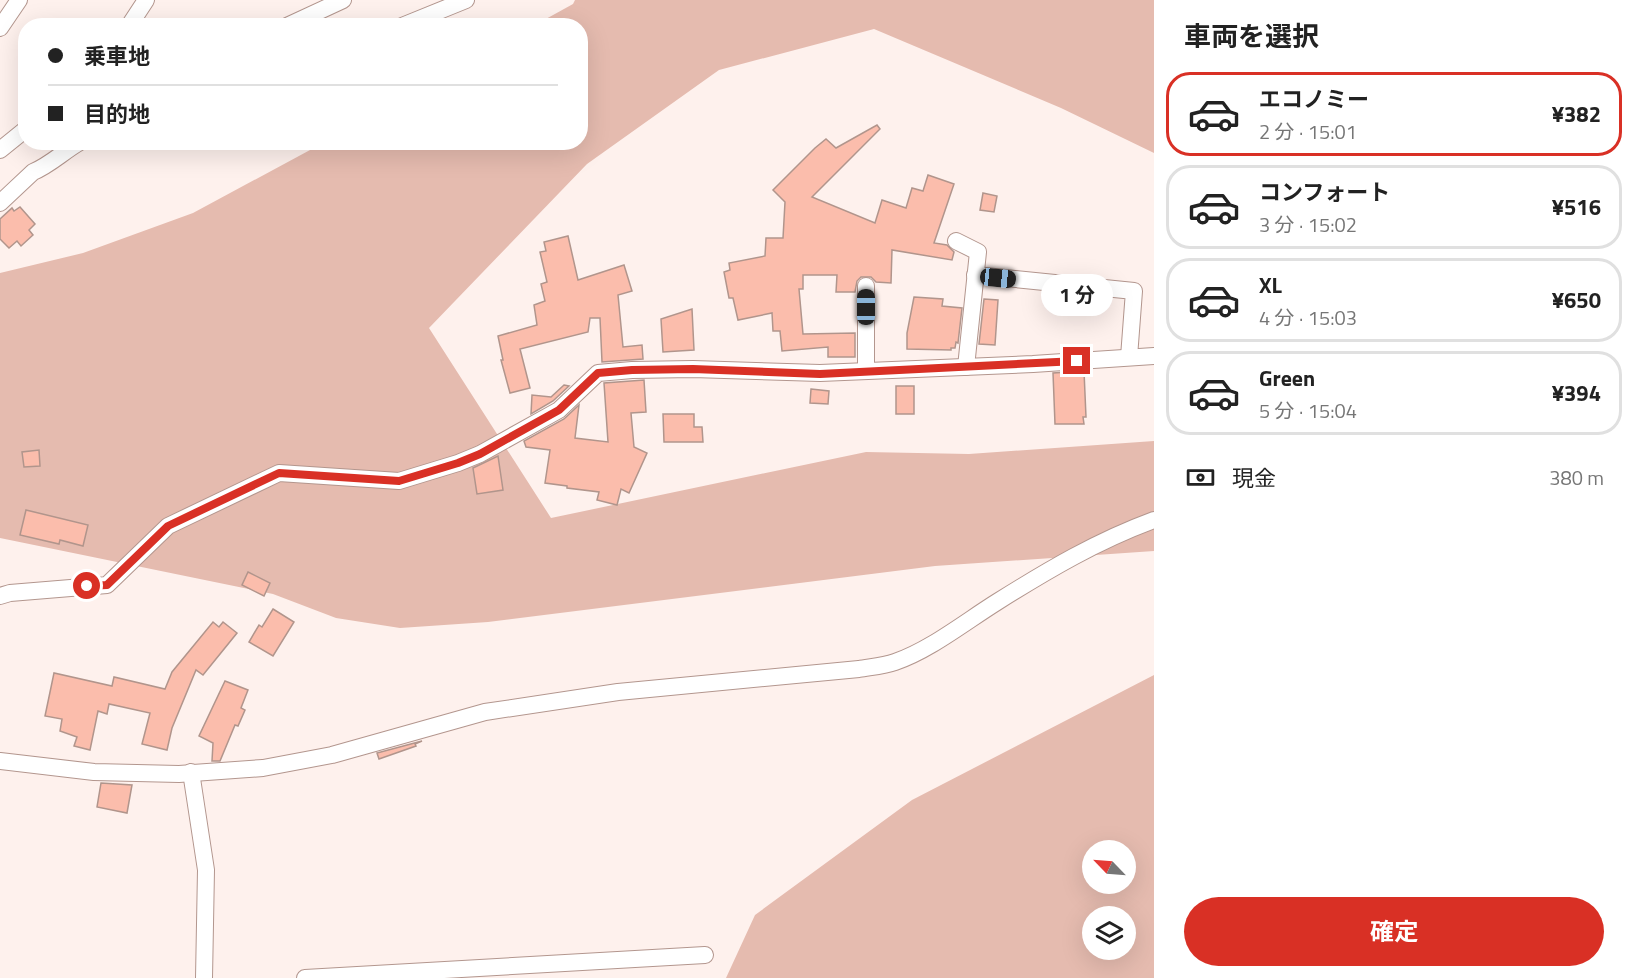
<!DOCTYPE html>
<html lang="ja">
<head>
<meta charset="utf-8">
<style>
	body { margin:0; font-family:"Titillium Web","Noto Sans JP",sans-serif; background:#f6f6f6; color:#222; height:100vh; display:flex; flex-direction:column; font-size:22px; white-space:nowrap }
	* { box-sizing:border-box; margin:0 }
	p { font-size:20px; color:#767676 }
	.icon { flex:none; width:33px; height:33px; fill:none; stroke:currentColor; stroke-width:2; stroke-linecap:round; stroke-linejoin:round }
	.map { position:relative; flex:1; overflow:hidden }
	.sheet { display:flex; flex-direction:column; background:#fff; width:480px }
	.sheet>* { flex:none }
	.guide { position:absolute; left:18px; top:18px; width:570px; height:132px; border-radius:24px; box-shadow:0 6px 24px #0002; display:grid; align-content:center; height:132px; padding:0 30px; background:#fff }
	.needle { width:39px; rotate:295deg }
	.controls { position:absolute; left:1082px; top:840px; display:grid; gap:12px }
	.controls a { display:grid; place-items:center; width:54px; height:54px; border-radius:50%; background:#fff; box-shadow:0 6px 24px #0002; font-size:30px }
	.end { position:absolute; width:27px; height:27px; margin:-14px; border:8px solid #d93025; background:#fff; box-shadow:0 0 0 3px #fff }
	.from { border-radius:50% }
	.bubble { position:absolute; height:42px; border-radius:21px; background:#fff; box-shadow:0 6px 24px #0002; font-size:20px; font-weight:700; line-height:42px; text-align:center }
	.car { position:absolute; width:18px; height:36px; margin:-18px -9px; border-radius:8px; box-shadow:0 0 4px 2px #0007; background:linear-gradient(#222 24%,#8ab4d8 0 40%,#222 0 76%,#8ab4d8 0 86%,#222 0) }
	.guide b { display:flex; align-items:center; gap:21px; height:57px; font-size:22px }
	.guide b+b { border-top:2px solid #e0e0e0 }
	.guide i { width:15px; height:15px; background:#222 }
	ul { padding:0; list-style:none }
	li { display:flex; align-items:center; gap:18px; height:84px; margin:0 12px 9px; padding:0 18px; border:3px solid #e0e0e0; border-radius:24px }
	li div { flex:1 }
	li b { display:block; font-size:22px }
	li em { font-style:normal; font-weight:700 }
	li.current { border-color:#d93025 }
	li>.icon { width:54px; height:54px; stroke-width:1.5 }
	h2 { padding:0 30px; font-size:27px; line-height:72px }
	.pay { display:flex; align-items:center; gap:15px; height:66px; padding:0 30px; font-size:22px }
	.pay p { margin-inline-start:auto }
	.action { display:flex; gap:12px; margin-top:auto; padding:12px 30px }
	.action a { flex:1; height:69px; border-radius:36px; background:#d93025; color:#fff; font-size:24px; font-weight:700; line-height:69px; text-align:center }
	main { display:flex; flex:1; min-height:0 }
	.map>svg:first-child { display:block }
	.green { fill:#e5bbaf; fill-rule:evenodd }
	.building { fill:#fbbdac; stroke:#b1958c; stroke-width:1.5 }
	.lines { fill:none; stroke-linecap:round; stroke-linejoin:round }
	.street-casing { stroke:#b3968e; stroke-width:18 }
	.street { stroke:#fff; stroke-width:16 }
	.route { stroke:#d93025; stroke-width:8 }
</style>
</head>
<body>
<main>
<div class="map">
<svg width="1154" height="978" viewBox="0 0 1154 978">
	<rect width="100%" height="100%" fill="#fef1ed"/>
	<g class="green">
		<path d="M575 0H1154V153L1061 108 874 29 719 70 587 164 429 328 551 518 866 452 969 454 1154 441V551L935 566 488 622 400 628 336 618 273 594 0 538V273L83 253 193 213 323 143 580 142V26L535 25 573 4Z"/>
		<path d="M1154 675V978H726L755 915 912 800ZM1092 850H1125V884H1092ZM1092 916H1125V950H1092Z"/>
	</g>
	<g class="building">
		<path d="M877 125 880 129 812 197 875 223 882 200 906 208 912 188 923 191 928 175 954 184 934 243 947 245 954 252 952 260 892 250 891 283 876 282 871 277H861L857 281 855 292H836L837 275H803V289H799L803 334 855 333V357H828V347L782 351 780 331H773L772 313 738 320 733 298H729L724 272 730 270 729 263 765 256 766 238H783L785 202 773 190 815 148 826 139 836 148Z"/>
		<path d="M983 193 997 196 994 212 980 210Z"/>
		<path d="M20 207 35 224 29 230 33 235 21 246 17 241 9 248 0 239V219L12 208 14 211Z"/>
		<path d="M568 236 578 280 624 265 632 291 618 295 623 347 642 345 643 359 602 362 600 318H590L588 332 520 349 530 388 510 393 501 360H503L498 336 537 325 534 305 545 301 541 284 547 282 540 252 546 251 544 242Z"/>
		<path d="M914 297 943 299 942 306 962 308 958 343 956 342 955 348H951V350L907 349V333Z"/>
		<path d="M984 299 998 300 995 345 979 344Z"/>
		<path d="M692 309 694 350 663 352 661 319Z"/>
		<path d="M1084 371 1086 417H1083L1084 424H1055L1053 373Z"/>
		<path d="M644 380 646 412 631 413 634 447 647 453 629 493 621 489 617 505 597 500 599 492 567 488V486L545 483 550 450 526 447 524 441 564 419 579 405 575 438 608 442 604 383Z"/>
		<path d="M564 385 569 386 553 401 531 414 532 395 551 397Z"/>
		<rect x="896" y="386" width="18" height="28"/>
		<path d="M811 389 829 391 828 404 810 403Z"/>
		<path d="M663 414H694V427H702L703 442H664Z"/>
		<path d="M39 450 40 466 24 467 22 452Z"/>
		<path d="M498 456 503 490 477 494 473 468Z"/>
		<path d="M26 510 88 525 83 546 60 540 59 544 20 535Z"/>
		<path d="M248 572 270 583 264 596 242 585Z"/>
		<path d="M273 609 294 622 273 656 249 642 259 625 262 627Z"/>
		<path d="M213 622 219 627 223 622 237 633 203 675 196 670 172 728 167 750 142 744 150 713 109 704 107 714 98 711 90 750 74 746 77 737 60 731 62 719 45 716 54 673 112 686 114 677 165 689 172 672Z"/>
		<path d="M225 681 248 690 241 708 245 710 238 726 235 725 220 761H212L213 743 199 736Z"/>
		<path d="M422 741 415 744 416 746 379 759 377 753Z"/>
		<path d="M101 783 132 785 127 813 97 807Z"/>
	</g>
	<g class="lines">
		<g class="street-casing">
			<g id="street">
				<path d="M129 26 146 0"/>
				<path d="M287 26 343 0"/>
				<path d="M402 26 466 0"/>
				<path d="M0 28 19 0"/>
				<path d="M0 150 26 129"/>
				<path d="M0 203 33 172C50 165 64 151 80 142"/>
				<path d="M956 241 978 252 966 367"/>
				<path d="M975 275 1134 291 1129 357"/>
				<path d="M866 286V371"/>
				<path d="M0 596 10 593 107 585 168 526 279 473 399 481 458 463 480 454 559 410 598 373 632 370 693 369 820 373 1033 364 1154 356"/>
				<path d="M0 761 94 772 179 774 263 768 332 755 485 712 618 692 859 669C870 667 884 666 895 662 930 650 965 622 997 602 1048 570 1097 541 1154 520"/>
				<path d="M191 772 206 870 204 978"/>
				<path d="M305 978 705 955"/>
			</g>
		</g>
		<use href="#street" class="street"/>
	</g>
	<g class="lines">
		<path class="route" d="M87 586 107 585 168 526 279 473 399 481 458 463 480 454 559 410 598 373 632 370 693 369 820 374 1077 361"/>
	</g>
</svg>
<div class="controls">
<a><svg class="needle" viewBox="-14 -14 28 28"><path d="M0-13l5 13h-10z" fill="#e53935"/><path d="M0 13l5-13h-10z" fill="#767676"/></svg></a>
<a><svg class="icon" aria-label="layers" viewBox="0 0 24 24"><path d="M12 4l9 5-9 5-9-5zM3 14l9 5 9-5"/></svg></a>
</div>
<i class="end from" style="left:87px;top:586px"></i>
<i class="end" style="left:1077px;top:361px"></i>
<div class="bubble" style="left:1041px;top:274px;width:72px">1 分</div>
<i class="car" style="left:998px;top:278px;rotate:96deg"></i>
<i class="car" style="left:866px;top:307px;rotate:0deg"></i>
<div class="guide">
<b><i class="from"></i>乗車地</b>
<b><i></i>目的地</b>
</div>
</div>
<section class="sheet">
<h2>車両を選択</h2>
<ul>
<li class="current"><svg class="icon" aria-label="car" viewBox="0 0 24 24"><path d="M5 17H2v-5l4-1 3-4h7l3 4 3 1v5h-3M9 17h6M6 11h13"/><circle cx="7" cy="17" r="2"/><circle cx="17" cy="17" r="2"/></svg><div><b>エコノミー</b><p>2 分 · 15:01</p></div><em>¥382</em></li>
<li><svg class="icon" aria-label="car" viewBox="0 0 24 24"><path d="M5 17H2v-5l4-1 3-4h7l3 4 3 1v5h-3M9 17h6M6 11h13"/><circle cx="7" cy="17" r="2"/><circle cx="17" cy="17" r="2"/></svg><div><b>コンフォート</b><p>3 分 · 15:02</p></div><em>¥516</em></li>
<li><svg class="icon" aria-label="car" viewBox="0 0 24 24"><path d="M5 17H2v-5l4-1 3-4h7l3 4 3 1v5h-3M9 17h6M6 11h13"/><circle cx="7" cy="17" r="2"/><circle cx="17" cy="17" r="2"/></svg><div><b>XL</b><p>4 分 · 15:03</p></div><em>¥650</em></li>
<li><svg class="icon" aria-label="car" viewBox="0 0 24 24"><path d="M5 17H2v-5l4-1 3-4h7l3 4 3 1v5h-3M9 17h6M6 11h13"/><circle cx="7" cy="17" r="2"/><circle cx="17" cy="17" r="2"/></svg><div><b>Green</b><p>5 分 · 15:04</p></div><em>¥394</em></li>
</ul>
<div class="pay"><svg class="icon" aria-label="cash" viewBox="0 0 24 24"><path d="M3 7h18v10H3z"/><circle cx="12" cy="12" r="2"/></svg>現金<p>380 m</p></div>
<div class="action"><a>確定</a></div>
</section>
</main>
</body>
</html>
